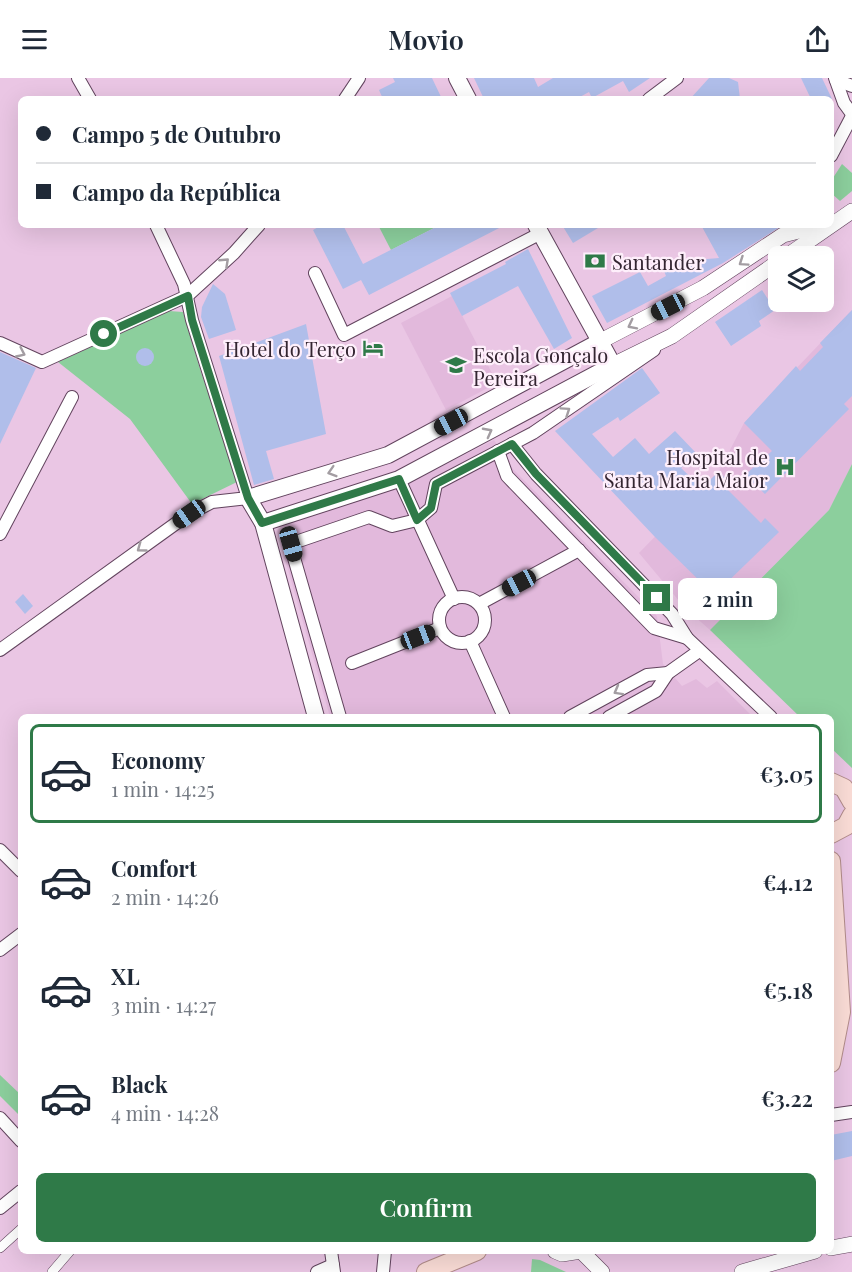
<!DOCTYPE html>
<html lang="en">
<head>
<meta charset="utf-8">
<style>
	body { margin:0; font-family:"Playfair Display",serif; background:#f2f2f3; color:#1f2937; height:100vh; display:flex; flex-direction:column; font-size:22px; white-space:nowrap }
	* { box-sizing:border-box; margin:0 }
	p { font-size:20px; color:#747a83 }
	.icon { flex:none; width:33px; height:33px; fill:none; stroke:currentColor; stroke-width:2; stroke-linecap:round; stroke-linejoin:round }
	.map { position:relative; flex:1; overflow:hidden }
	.drawer { position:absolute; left:18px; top:636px; width:816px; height:540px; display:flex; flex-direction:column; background:#fff; border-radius:9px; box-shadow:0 6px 24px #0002 }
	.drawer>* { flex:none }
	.banner { position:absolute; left:18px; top:18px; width:816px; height:132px; border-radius:9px; box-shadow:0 6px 24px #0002; display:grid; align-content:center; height:132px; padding:0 18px; background:#fff }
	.buttons { position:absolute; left:768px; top:168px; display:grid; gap:12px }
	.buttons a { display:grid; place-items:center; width:66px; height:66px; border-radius:9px; background:#fff; box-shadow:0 6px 24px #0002; font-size:30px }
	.end { position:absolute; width:27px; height:27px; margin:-14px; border:8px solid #2f7a48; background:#fff; box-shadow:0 0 0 3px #fff }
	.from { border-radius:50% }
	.bubble { position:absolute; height:42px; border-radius:9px; background:#fff; box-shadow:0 6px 24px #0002; font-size:20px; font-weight:600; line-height:42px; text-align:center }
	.car { position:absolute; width:18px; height:36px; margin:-18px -9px; border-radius:8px; box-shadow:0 0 4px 2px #0007; background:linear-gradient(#222 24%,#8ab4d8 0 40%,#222 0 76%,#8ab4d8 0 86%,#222 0) }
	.banner b { display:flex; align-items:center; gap:21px; height:57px; font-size:22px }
	.banner b+b { border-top:2px solid #e0e1e3 }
	.banner i { width:15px; height:15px; background:#1f2937 }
	ul { padding:10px 0 0; list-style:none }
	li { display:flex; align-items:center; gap:18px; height:99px; margin:0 12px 9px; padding:0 6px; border:3px solid transparent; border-radius:9px }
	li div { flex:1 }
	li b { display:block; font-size:22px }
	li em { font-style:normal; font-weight:600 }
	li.on { border-color:#2f7a48 }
	li>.icon { width:54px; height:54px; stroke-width:1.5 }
	.action { display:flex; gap:12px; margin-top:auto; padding:12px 18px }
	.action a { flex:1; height:69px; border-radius:9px; background:#2f7a48; color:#fff; font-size:24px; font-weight:600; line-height:69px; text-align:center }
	header { display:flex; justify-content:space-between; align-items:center; height:78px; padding:0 18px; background:#fff; font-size:27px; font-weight:600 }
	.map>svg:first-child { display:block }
	.built { fill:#e2b9dc }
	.green { fill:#8ccf9d }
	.building { fill:#b0beea }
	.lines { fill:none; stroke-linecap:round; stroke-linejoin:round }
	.pedestrian-casing { stroke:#62445e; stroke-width:10 }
	.minor-casing { stroke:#62445e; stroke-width:14 }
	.tertiary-casing { stroke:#62445e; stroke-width:16 }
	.secondary-casing { stroke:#62445e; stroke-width:18 }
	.primary-casing { stroke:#b28c8a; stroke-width:20 }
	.pedestrian { stroke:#fff; stroke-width:9 }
	.minor { stroke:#fff; stroke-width:12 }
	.tertiary { stroke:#fff; stroke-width:15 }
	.secondary { stroke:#fff; stroke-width:16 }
	.primary { stroke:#fadcd6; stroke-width:18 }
	.oneway { stroke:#a39da2 }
	.route { stroke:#2f7a48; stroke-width:8 }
	.labels { text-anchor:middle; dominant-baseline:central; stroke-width:4.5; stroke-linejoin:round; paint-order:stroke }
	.poi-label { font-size:20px; fill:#332531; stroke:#feeffb; text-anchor:start }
</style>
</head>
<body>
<header><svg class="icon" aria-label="menu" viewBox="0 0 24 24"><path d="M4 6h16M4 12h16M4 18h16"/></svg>Movio<svg class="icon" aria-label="share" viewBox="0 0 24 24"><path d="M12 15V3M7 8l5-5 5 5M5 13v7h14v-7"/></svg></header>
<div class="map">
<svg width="852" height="1194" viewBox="0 0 852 1194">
	<rect width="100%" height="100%" fill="#eac6e4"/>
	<g class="built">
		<path d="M452 218 497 305 446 332 401 245Z"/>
		<path d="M852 232V386L829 432 710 552 685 530 639 475 719 393 744 345Z"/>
		<path d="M494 362 513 391 657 538 663 586 682 608 696 601 707 610 717 603 753 639H330L277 453 282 445 397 411Z"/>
	</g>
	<g class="green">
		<path d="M842 86 852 95V113L840 123 831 115V103Z"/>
		<path d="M378 147H440L391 172Z"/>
		<path d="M169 233 183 234 201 294 239 403 192 426 130 341 58 284Z"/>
		<path d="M852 386V690L831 670V639H800L710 552 829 432Z"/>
		<path d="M0 997 21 1017V1039L0 1018Z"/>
		<path d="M532 1181 540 1182 566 1194H531Z"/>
	</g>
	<g class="building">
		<path d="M393 0H432L442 21H383L379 12 395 4Z"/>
		<path d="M474 0H534L538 9 553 0H650L629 14 623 3 592 20 589 14 576 21H484Z"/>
		<path d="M709 0H729L738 4 740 21H690Z"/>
		<path d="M801 0H822L832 21H811Z"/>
		<path d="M322 147H343L363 186 440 147H505L369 217 361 202 343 211 313 152Z"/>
		<path d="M562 147H603L573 165Z"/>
		<path d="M701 147H783L723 185 607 245 592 218 640 194 648 208 666 198 663 190 680 180 683 183 719 180Z"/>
		<path d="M528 171 572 260 554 271 518 208 462 238 450 215 506 186 505 184Z"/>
		<path d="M213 206 225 216 236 252 209 261 201 239 202 229Z"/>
		<path d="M762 212 775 232 759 243 761 248 731 268 715 244Z"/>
		<path d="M852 232V318L844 326 849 331 765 416 745 397 772 373 744 345 796 288 800 293 823 269 820 265Z"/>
		<path d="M306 246 326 356 266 373 274 401 254 407 219 278Z"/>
		<circle cx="145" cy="279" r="9"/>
		<path d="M0 274 36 290 0 366Z"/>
		<path d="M642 290 660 315 620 343 618 339 592 356 613 379 635 360 649 376 675 353 697 376 681 390 702 410 719 393 730 406 726 410 761 445 765 440 779 454 714 517 655 459 555 353Z"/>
		<path d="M23 516 33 528 25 536 15 524Z"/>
		<path d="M852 1053V1078L831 1083V1057Z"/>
	</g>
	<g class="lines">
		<g class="pedestrian-casing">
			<g id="pedestrian">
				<path d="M0 1170 21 1151"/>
				<path d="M52 1194 70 1173"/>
			</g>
		</g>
		<g class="minor-casing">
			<g id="minor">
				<path d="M78 0 90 21"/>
				<path d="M835 0 844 25 852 36"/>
				<path d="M836 2 852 8"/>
				<path d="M345 21 359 0"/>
				<path d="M649 21 677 0"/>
				<path d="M831 78 852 38"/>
				<path d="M315 195 344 257 541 155"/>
				<path d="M0 265 42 284 187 218 234 175 259 147"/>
				<path d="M512 366 536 396 672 536 687 560 771 639"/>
				<path d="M498 373 507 398 654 550 687 560"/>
				<path d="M399 401 454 521"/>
				<path d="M0 456 72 319"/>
				<circle cx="462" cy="542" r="23"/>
				<path d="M479 526 579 472"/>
				<path d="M470 563 504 639"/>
				<path d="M0 572 189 436 212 424 248 420 192 242 184 206 156 147"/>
				<path d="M352 585 440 550"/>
				<path d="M340 639 290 466 369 439 392 448 417 442 431 430 436 406 533 355 654 272"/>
				<path d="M570 639 647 597 668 595"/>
				<path d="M609 639 656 613 668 595 699 573"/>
				<path d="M0 772 21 793"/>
				<path d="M0 872 21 856"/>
				<path d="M831 1037 852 1034"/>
				<path d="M0 1040 21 1063"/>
				<path d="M0 1130 21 1113"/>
				<path d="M331 1173 334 1194"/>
				<path d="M317 1194 333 1187"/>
				<path d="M383 1194 385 1173"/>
			</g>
		</g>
		<g class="tertiary-casing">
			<g id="tertiary">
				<path d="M787 178 852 133"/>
				<path d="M599 264 703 210 783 157 822 147"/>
				<path d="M613 287 672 258 778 184"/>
				<path d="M831 1170 852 1166"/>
				<path d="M555 1173 562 1176 581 1173"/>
				<path d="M581 1173 602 1194"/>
				<path d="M742 1194 815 1173"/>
			</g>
		</g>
		<g class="secondary-casing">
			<g id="secondary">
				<path d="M457 0 468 21"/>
				<path d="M263 445 399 401 613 287 536 147"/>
				<path d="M316 639 263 445 248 420 388 377 599 264"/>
			</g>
		</g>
		<g class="primary-casing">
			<g id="primary">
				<path d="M831 704 844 710 852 724"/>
				<path d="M831 756 846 748 852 737"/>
				<path d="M831 783 841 934 831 985"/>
				<path d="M426 1194 477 1173"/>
			</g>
		</g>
		<use href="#pedestrian" class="pedestrian"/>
		<use href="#minor" class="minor"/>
		<use href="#tertiary" class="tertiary"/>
		<use href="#secondary" class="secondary"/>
		<use href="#primary" class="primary"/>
	</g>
	<defs><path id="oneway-chevron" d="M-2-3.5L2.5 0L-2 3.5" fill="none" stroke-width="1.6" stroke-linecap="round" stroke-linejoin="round" transform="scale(1.5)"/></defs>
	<g class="oneway">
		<use href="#oneway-chevron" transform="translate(225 184) rotate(-43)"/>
		<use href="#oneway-chevron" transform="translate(743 184) rotate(146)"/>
		<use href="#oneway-chevron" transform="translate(632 247) rotate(153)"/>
		<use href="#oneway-chevron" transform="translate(21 275) rotate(25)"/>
		<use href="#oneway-chevron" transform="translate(566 333) rotate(-34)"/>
		<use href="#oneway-chevron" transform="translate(488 354) rotate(-28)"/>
		<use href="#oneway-chevron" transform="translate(332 394) rotate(163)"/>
		<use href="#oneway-chevron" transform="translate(141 470) rotate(144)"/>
		<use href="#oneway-chevron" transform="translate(618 613) rotate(151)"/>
	</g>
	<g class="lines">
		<path class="route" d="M104 256 188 218 192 242 248 420 262 445 399 401 417 442 431 430 436 406 512 366 536 396 657 520"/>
	</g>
	<defs>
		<g id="bank-bare" transform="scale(1.62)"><path d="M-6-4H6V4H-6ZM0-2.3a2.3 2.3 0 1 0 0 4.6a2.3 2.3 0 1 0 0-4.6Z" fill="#2f7a48" stroke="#feeffb" stroke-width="2.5" paint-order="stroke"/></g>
		<g id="hotel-bare" transform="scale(1.62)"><path d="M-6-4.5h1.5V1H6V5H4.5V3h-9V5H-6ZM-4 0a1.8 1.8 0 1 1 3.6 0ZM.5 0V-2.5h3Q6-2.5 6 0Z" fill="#2f7a48" stroke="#feeffb" stroke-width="2.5" paint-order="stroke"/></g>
		<g id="school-bare" transform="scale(1.62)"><path d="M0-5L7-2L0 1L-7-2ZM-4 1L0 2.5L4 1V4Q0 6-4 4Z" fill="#2f7a48" stroke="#feeffb" stroke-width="2.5" paint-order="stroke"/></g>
		<g id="hospital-bare" transform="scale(1.62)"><path d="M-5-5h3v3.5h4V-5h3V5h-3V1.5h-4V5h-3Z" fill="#2f7a48" stroke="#feeffb" stroke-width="2.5" paint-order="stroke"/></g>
	</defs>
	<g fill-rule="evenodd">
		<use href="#bank-bare" x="595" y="183"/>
		<use href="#hotel-bare" x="373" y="270"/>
		<use href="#school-bare" x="456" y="287"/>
		<use href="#hospital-bare" x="785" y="389"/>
	</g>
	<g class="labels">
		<g class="poi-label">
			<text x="612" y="183">Santander</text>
			<text x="356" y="270" text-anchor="end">Hotel do Terço</text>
			<text x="473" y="276">Escola Gonçalo<tspan x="473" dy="23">Pereira</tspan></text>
			<text x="768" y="378" text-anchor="end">Hospital de<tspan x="768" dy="23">Santa Maria Maior</tspan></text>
		</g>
	</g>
</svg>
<div class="buttons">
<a><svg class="icon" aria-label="layers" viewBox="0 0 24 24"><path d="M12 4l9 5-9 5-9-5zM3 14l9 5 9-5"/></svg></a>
</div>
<i class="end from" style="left:104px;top:256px"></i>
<i class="end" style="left:657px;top:520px"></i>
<div class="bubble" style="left:678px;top:500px;width:99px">2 min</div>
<i class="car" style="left:668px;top:229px;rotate:243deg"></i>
<i class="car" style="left:451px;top:344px;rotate:242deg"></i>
<i class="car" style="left:189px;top:436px;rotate:235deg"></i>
<i class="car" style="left:291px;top:466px;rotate:164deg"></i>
<i class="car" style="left:519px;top:505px;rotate:242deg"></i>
<i class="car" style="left:418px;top:559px;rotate:69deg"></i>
<div class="banner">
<b><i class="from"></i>Campo 5 de Outubro</b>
<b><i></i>Campo da República</b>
</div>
<section class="drawer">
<ul>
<li class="on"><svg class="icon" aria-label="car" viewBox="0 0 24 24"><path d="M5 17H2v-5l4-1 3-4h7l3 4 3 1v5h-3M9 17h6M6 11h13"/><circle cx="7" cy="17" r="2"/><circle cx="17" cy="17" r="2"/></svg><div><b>Economy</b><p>1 min · 14:25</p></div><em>€3.05</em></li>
<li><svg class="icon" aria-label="car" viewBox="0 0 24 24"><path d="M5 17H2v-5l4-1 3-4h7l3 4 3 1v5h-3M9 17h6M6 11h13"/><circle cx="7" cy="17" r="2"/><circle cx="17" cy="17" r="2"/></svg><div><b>Comfort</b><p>2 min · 14:26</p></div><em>€4.12</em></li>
<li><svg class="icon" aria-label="car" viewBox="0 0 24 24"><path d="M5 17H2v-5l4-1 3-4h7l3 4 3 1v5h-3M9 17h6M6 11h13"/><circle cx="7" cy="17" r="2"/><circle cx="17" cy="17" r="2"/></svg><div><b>XL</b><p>3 min · 14:27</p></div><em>€5.18</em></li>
<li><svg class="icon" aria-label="car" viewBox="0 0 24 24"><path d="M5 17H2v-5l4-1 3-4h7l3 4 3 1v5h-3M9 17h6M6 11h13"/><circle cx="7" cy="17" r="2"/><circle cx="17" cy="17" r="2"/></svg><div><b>Black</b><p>4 min · 14:28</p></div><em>€3.22</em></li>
</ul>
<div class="action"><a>Confirm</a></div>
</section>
</div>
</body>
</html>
